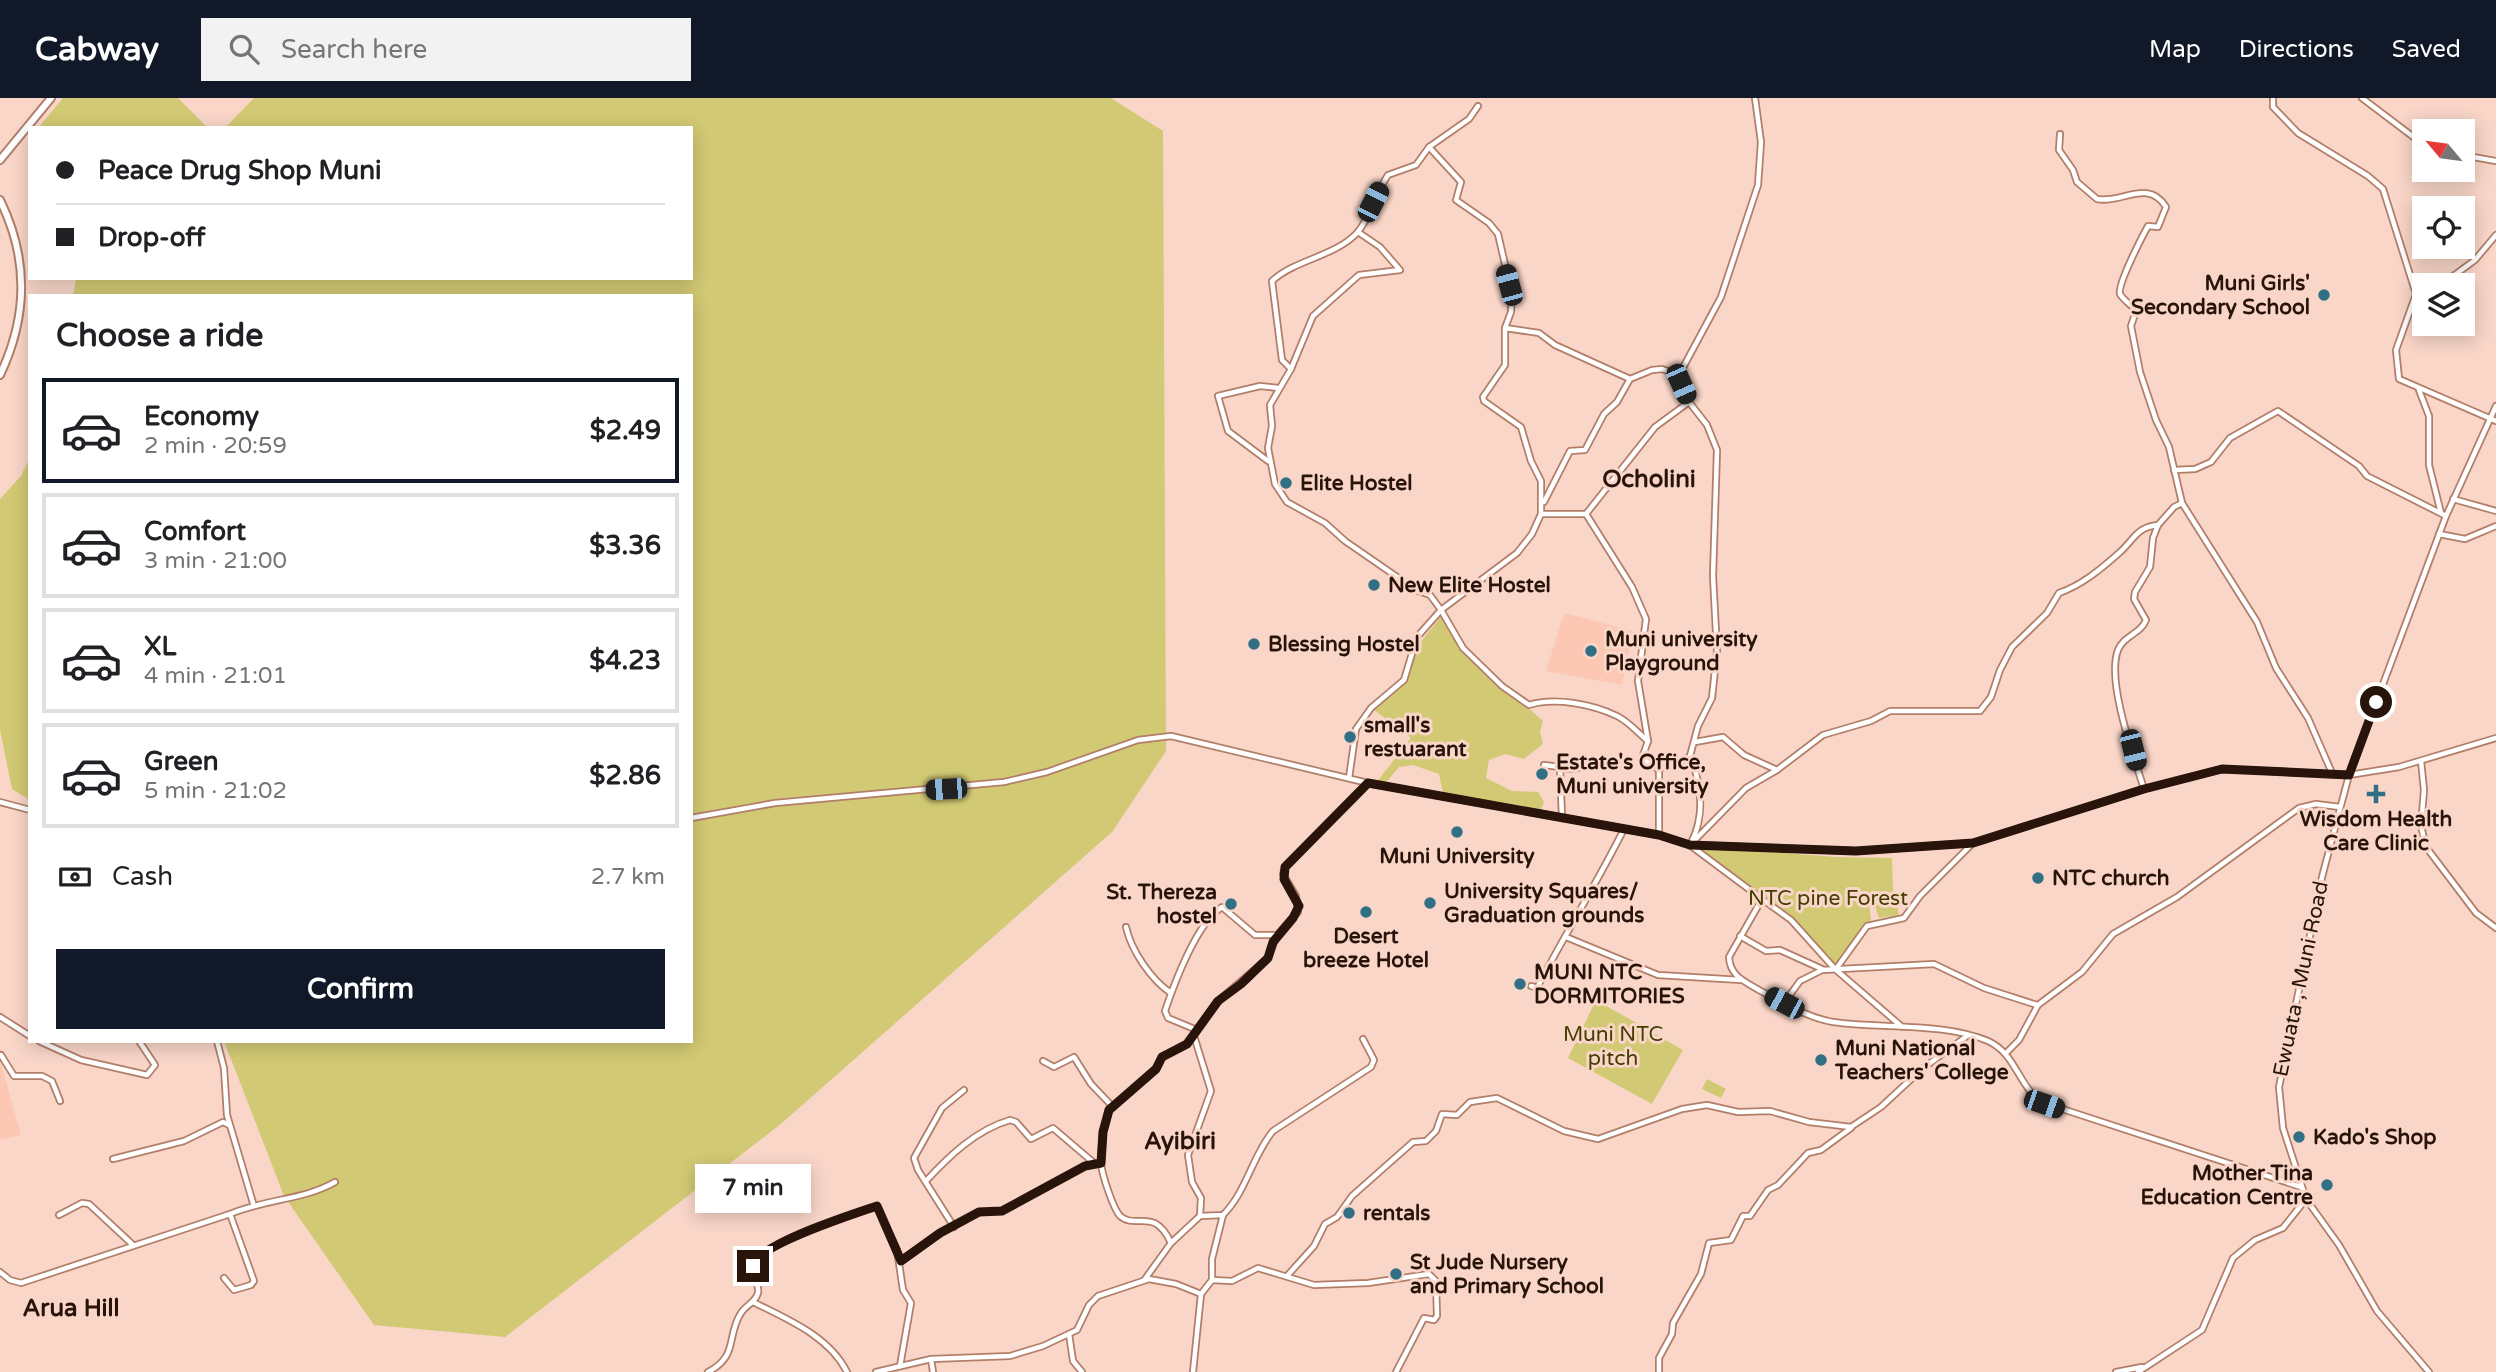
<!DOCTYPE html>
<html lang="en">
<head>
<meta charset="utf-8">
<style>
	body { margin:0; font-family:"Varela Round",sans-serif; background:#f2f2f2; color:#202124; height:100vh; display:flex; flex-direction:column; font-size:26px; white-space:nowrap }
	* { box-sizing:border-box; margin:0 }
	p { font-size:23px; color:#757577 }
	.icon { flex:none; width:38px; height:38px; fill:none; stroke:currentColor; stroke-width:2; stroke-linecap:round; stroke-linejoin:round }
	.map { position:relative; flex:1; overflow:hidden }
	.side { position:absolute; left:28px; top:196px; width:665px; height:749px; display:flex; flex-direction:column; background:#fff; border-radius:0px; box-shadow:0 4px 18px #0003 }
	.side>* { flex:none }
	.guide { position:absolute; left:28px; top:28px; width:665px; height:154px; border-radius:0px; box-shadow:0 4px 18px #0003; display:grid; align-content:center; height:154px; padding:0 28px; background:#fff }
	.needle { width:46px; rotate:299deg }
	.buttons { position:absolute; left:2412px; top:21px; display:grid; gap:14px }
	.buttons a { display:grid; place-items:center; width:63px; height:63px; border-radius:0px; background:#fff; box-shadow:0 4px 18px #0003; font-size:35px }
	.end { position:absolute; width:32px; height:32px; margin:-16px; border:9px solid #28140b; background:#fff; box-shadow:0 0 0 4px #fff }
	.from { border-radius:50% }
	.bubble { position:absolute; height:49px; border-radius:0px; background:#fff; box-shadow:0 4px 18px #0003; font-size:23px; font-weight:800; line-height:49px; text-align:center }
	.car { position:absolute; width:21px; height:42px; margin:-21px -10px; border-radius:9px; box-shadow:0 0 5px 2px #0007; background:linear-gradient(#222 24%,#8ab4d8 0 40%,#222 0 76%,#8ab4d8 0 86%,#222 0) }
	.guide b { display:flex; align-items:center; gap:24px; height:66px; font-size:26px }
	.guide b+b { border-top:2px solid #e0e0e0 }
	.guide i { width:18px; height:18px; background:#202124 }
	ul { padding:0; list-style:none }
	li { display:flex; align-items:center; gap:21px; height:105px; margin:0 14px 10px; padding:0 14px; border:4px solid #e0e0e0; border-radius:0px }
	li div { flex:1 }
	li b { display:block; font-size:26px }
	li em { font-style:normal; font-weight:800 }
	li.on { border-color:#111827 }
	li>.icon { width:63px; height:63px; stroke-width:1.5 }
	h2 { padding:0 28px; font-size:32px; line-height:84px }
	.pay { display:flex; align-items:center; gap:18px; height:77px; padding:0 28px; font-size:26px }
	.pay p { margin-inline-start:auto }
	.cta { display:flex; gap:14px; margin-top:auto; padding:14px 28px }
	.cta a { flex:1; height:80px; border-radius:0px; background:#111827; color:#fff; font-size:28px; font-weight:800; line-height:80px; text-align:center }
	header { display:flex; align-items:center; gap:42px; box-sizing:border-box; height:98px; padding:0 35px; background:#111827; color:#fff }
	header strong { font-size:33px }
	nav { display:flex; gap:38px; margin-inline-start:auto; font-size:24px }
	.search { width:490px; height:63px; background:#f2f2f2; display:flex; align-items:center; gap:18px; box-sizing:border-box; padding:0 24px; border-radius:0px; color:#757577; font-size:26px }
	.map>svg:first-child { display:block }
	.built { fill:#fcc8b3 }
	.green { fill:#d2c974 }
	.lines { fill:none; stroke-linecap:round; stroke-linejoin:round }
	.minor-casing { stroke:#b27e68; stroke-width:8 }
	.secondary-casing { stroke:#b27e68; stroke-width:10 }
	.minor { stroke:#fff; stroke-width:4.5 }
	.secondary { stroke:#fff; stroke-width:6 }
	.route { stroke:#28140b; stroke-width:9 }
	.poi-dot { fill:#306f84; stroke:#f9d6c8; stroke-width:2.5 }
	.labels { text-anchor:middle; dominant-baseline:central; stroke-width:6; stroke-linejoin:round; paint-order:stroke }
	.poi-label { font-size:21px; font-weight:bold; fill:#28140b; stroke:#f9d6c8; text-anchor:start }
	.park-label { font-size:21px; fill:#433d00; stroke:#f9d6c8 }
	.street-label { font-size:21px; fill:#28140b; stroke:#f9d6c8 }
	.quarter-label { font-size:24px; font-weight:bold; fill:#28140b; stroke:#f9d6c8 }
</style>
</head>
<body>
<header>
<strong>Cabway</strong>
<div class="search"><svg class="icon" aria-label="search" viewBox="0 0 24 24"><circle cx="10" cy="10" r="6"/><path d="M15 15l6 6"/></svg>Search here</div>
<nav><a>Map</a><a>Directions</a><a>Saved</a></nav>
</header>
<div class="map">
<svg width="2496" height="1274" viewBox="0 0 2496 1274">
	<rect width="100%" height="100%" fill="#f9d6c8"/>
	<g class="built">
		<path d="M1564 515 1633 533 1622 587 1546 573Z"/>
		<path d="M0 962 21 1037 0 1042Z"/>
	</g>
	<g class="green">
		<path d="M63 0H178L208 30H38Z"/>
		<path d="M254 0H1111L1163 33 1166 653 1112 734 782 1025 505 1239 374 1227 284 1098 224 943H691V198H73L76 180H691V30H225Z"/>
		<path d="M30 359V702L12 691 0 632V401L21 378Z"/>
		<path d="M1443 516 1463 552 1543 623 1540 633 1543 646 1524 661 1505 656 1489 662 1486 680 1512 693 1538 694 1544 704 1540 714 1443 695 1439 676 1413 667 1399 669 1384 687 1376 685 1411 640 1374 612 1405 586 1416 550Z"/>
		<path d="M1693 748 1835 759 1892 760 1893 790 1899 817 1879 820 1874 805H1869L1871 822 1836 869 1789 818Z"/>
		<path d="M1596 902 1683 952 1652 1006 1568 960Z"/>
		<path d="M1707 981 1726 991 1721 1000 1702 991Z"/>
	</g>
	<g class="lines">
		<g class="minor-casing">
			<g id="minor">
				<path d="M2273 0V9L2298 35 2368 78 2383 91 2416 196 2424 197"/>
				<path d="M2362 0 2424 47"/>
				<path d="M2060 36 2059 52 2073 72 2077 84 2097 101C2122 106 2148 80 2166 109L2158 129 2148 128C2143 137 2117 187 2120 196 2123 202 2132 207 2136 213L2131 228 2140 274 2156 322 2169 349 2182 405 2257 524 2276 570 2308 620 2332 675"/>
				<path d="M1429 49 1461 84 1456 102 1489 125 1498 136 1512 197 1511 214 1505 230V267L1483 299 1484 303 1521 329 1531 363 1541 383V416L1532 436 1517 455 1441 512 1463 550 1502 588 1529 607C1555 599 1592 606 1617 618 1628 623 1638 635 1648 643"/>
				<path d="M2462 57 2496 63"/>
				<path d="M2441 187 2475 162 2496 137"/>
				<path d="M2416 196 2396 252 2399 281 2496 323"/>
				<path d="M1505 230 1539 235 1555 247 1630 281"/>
				<path d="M1291 271 1282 262 1272 183C1296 161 1334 159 1357 135 1371 119 1376 94 1388 77L1416 67 1429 49 1469 21 1478 8"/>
				<path d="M2419 292 2429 318V367L2441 415"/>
				<path d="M1268 363 1228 333 1218 298 1260 288 1278 290"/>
				<path d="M2174 372 2195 371 2211 364 2230 340 2278 313 2359 368 2367 378 2446 418"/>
				<path d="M2453 401 2496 413"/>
				<path d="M1544 404 1570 353 1585 352 1604 316 1617 304 1630 281 1652 272 1662 271 1679 277"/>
				<path d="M1541 416H1586L1655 329 1689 304 1679 277 1721 199 1758 87 1761 44 1755 0"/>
				<path d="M1586 416 1632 489 1646 521 1638 583 1648 643 1642 660 1659 672V737"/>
				<path d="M2439 436 2465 441 2496 428"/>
				<path d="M1695 644 1723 639 1744 657 1777 672"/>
				<path d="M1690 658C1701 685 1705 716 1692 743"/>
				<path d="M2421 663 2424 692 2421 728 2426 749 2476 815 2496 830"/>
				<path d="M1544 667 1560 669V665H1578V670L1560 671 1562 719"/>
				<path d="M1659 672 1669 661 1682 664 1690 658 1698 628 1712 600 1717 553 1713 478 1717 352 1707 327 1689 304"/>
				<path d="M1349 680 1356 631 1371 610 1404 582 1417 539 1441 512 1430 497 1416 492 1345 443 1325 425 1287 404 1275 386 1268 350 1272 328 1270 307 1291 271 1313 218 1359 177 1400 172 1380 149 1358 134"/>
				<path d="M2144 691C2134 659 2106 583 2118 552 2124 537 2141 536 2146 522L2134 501 2135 494 2150 469 2153 440 2158 427 2174 409 2182 405"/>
				<path d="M0 704 30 712"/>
				<path d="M691 720 775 705 1004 684 1047 674 1138 642 1171 638 1368 685 1659 737 1690 747 1856 753 1974 745 2144 691 2222 671 2349 677 2399 669 2496 640"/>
				<path d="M1691 746 1746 690 1777 672 1823 637 1871 623 1890 613H1980L1991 599 2000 572 2012 549 2047 515 2059 495C2082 487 2101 471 2119 455 2134 442 2136 429 2158 427"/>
				<path d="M1691 748 1762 801 1729 859C1730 878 1744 883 1759 892 1782 904 1808 920 1833 924 1881 931 1943 924 1988 943 2017 956 2018 990 2044 1005L2301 1089"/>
				<path d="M1762 801 1791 822 1835 871 1901 928"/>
				<path d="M1126 829C1131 852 1151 882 1171 895"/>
				<path d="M1740 838 1766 853 1780 852 1822 871"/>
				<path d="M1566 839 1658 877 1741 882"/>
				<path d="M1836 871 1867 828 1904 820 1920 798 1973 745"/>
				<path d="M1531 888 1537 890C1565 836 1597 785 1624 731"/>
				<path d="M1784 905 1800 883 1822 872 1934 866 1984 890 2037 907"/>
				<path d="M0 919 30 938"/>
				<path d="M1197 932 1168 920 1165 913C1174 886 1197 824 1222 809L1255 837H1276"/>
				<path d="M1194 938 1211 993 1188 1057 1192 1084 1201 1100 1200 1118"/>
				<path d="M39 943 81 962 147 977 155 967 139 943"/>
				<path d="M217 943 224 970 227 1017 253 1105"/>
				<path d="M2006 955 2019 942 2038 907 2082 874 2113 836 2177 799 2299 710 2316 706 2340 709"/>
				<path d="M1 957 14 978H42L52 983 60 1003"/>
				<path d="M1043 963 1054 969 1074 959 1091 986 1113 1009"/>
				<path d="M113 1061 184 1043 223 1024 229 1027"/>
				<path d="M1101 1065C1102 1077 1113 1110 1120 1118 1136 1132 1154 1108 1171 1145"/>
				<path d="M926 1083C949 1058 976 1032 1010 1022L1016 1024 1031 1041 1053 1030 1094 1065"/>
				<path d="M59 1117 82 1105 89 1106 132 1146"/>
				<path d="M954 1129 918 1072 914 1060 942 1010 964 992"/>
				<path d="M900 1163 940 1135 979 1114 1002 1113 1085 1068 1101 1065 1103 1034 1109 1012 1156 971 1162 959 1187 946 1218 903 1268 860 1277 837 1298 814 1296 798 1283 776 1285 770 1368 685"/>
				<path d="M0 1174 10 1182 21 1185 230 1116C265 1101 304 1102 335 1084"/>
				<path d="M1287 1178 1314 1148 1325 1126 1337 1119 1352 1098 1413 1044 1426 1043 1436 1033 1442 1016 1457 1017 1470 1004 1497 1000 1564 1033 1598 1041 1682 1011 1707 1007 1738 1014 1770 1013 1809 1024 1851 1029 1881 1009 1922 971 1967 938"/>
				<path d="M224 1180 234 1192 251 1187 254 1183 230 1116"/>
				<path d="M1145 1181 1171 1145 1200 1118 1223 1117C1247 1093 1252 1058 1273 1033L1371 969 1374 962 1363 941"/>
				<path d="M1212 1182V1161L1223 1117"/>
				<path d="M1201 1196 1212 1182 1232 1183 1258 1170 1314 1187 1368 1185 1429 1176 1436 1183 1437 1218 1434 1222 1424 1220 1396 1274"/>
				<path d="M753 1204C787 1221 829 1238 847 1274"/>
				<path d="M1069 1236 1073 1263 1082 1274"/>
				<path d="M931 1261 933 1274"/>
				<path d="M708 1274C739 1258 726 1238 741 1215 746 1207 755 1205 758 1195 760 1185 749 1172 754 1164 764 1146 854 1116 877 1108L897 1152 903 1192 911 1205 900 1268"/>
				<path d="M876 1274 931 1261 1010 1258 1043 1248 1077 1232 1089 1207 1098 1198 1149 1181 1176 1186 1201 1196 1193 1274"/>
				<path d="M1659 1274V1260L1672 1236 1673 1225 1701 1176 1709 1145 1731 1142 1743 1118H1750L1768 1092 1778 1087 1808 1055 1821 1052 1851 1030"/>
				<path d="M2116 1274 2142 1269"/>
				<path d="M2138 1274 2202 1232 2233 1160 2255 1142 2283 1130 2306 1101"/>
				<path d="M2429 1274 2377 1213 2339 1147 2306 1101 2283 1030 2279 989 2322 779 2349 677 2446 418 2496 308"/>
			</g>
		</g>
		<g class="secondary-casing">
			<g id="secondary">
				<path d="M0 62 51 0"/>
				<path d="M0 102C29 161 28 218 0 277"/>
			</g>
		</g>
		<use href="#minor" class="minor"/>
		<use href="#secondary" class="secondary"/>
	</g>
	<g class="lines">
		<path class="route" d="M753 1168C758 1146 854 1116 877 1108L901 1163 940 1135 979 1114 1002 1113 1085 1068 1101 1065 1103 1034 1109 1012 1156 971 1162 959 1187 946 1218 903 1241 886 1268 860 1273 844 1293 820 1299 808 1284 781 1285 769 1368 685 1659 737 1690 747 1856 753 1973 745 2144 691 2222 671 2349 677 2376 604"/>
	</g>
	<g class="poi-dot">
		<circle cx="2324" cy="197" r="7"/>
		<circle cx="1286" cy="385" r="7"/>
		<circle cx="1374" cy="487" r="7"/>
		<circle cx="1254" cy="546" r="7"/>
		<circle cx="1591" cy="553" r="7"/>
		<circle cx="1350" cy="639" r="7"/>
		<circle cx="1542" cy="676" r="7"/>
		<path d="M2372.5 685.5h7v7h7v7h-7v7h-7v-7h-7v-7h7z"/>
		<circle cx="1457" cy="734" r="7"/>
		<circle cx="2038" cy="780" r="7"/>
		<circle cx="1430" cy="805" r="7"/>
		<circle cx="1231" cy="806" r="7"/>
		<circle cx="1366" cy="814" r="7"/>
		<circle cx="1520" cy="886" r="7"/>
		<circle cx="1821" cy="962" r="7"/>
		<circle cx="2299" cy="1039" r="7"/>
		<circle cx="2327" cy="1087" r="7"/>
		<circle cx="1349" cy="1115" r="7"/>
		<circle cx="1396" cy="1176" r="7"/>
	</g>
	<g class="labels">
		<g class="poi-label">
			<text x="2310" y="185" text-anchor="end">Muni Girls'<tspan x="2310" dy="24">Secondary School</tspan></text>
			<text x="1300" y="385">Elite Hostel</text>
			<text x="1388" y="487">New Elite Hostel</text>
			<text x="1605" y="541">Muni university<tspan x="1605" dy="24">Playground</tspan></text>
			<text x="1268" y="546">Blessing Hostel</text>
			<text x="1364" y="627">small's<tspan x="1364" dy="24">restuarant</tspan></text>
			<text x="1556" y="664">Estate's Office,<tspan x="1556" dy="24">Muni university</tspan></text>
			<text x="2376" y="721" text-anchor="middle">Wisdom Health<tspan x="2376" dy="24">Care Clinic</tspan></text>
			<text x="1457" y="758" text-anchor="middle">Muni University</text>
			<text x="2052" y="780">NTC church</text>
			<text x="1444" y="793">University Squares/<tspan x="1444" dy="24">Graduation grounds</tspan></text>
			<text x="1217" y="794" text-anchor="end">St. Thereza<tspan x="1217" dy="24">hostel</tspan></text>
			<text x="1366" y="838" text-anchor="middle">Desert<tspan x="1366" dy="24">breeze Hotel</tspan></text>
			<text x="1534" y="874">MUNI NTC<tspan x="1534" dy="24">DORMITORIES</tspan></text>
			<text x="1835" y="950">Muni National<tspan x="1835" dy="24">Teachers' College</tspan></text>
			<text x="2313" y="1039">Kado's Shop</text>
			<text x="2313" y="1075" text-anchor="end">Mother Tina<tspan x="2313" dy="24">Education Centre</tspan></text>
			<text x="1363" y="1115">rentals</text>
			<text x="1410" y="1164">St Jude Nursery<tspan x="1410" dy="24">and Primary School</tspan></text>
		</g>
		<g class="park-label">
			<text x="1828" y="800">NTC pine Forest</text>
			<text x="1613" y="936">Muni NTC<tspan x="1613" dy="24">pitch</tspan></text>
		</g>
		<g class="street-label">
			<text transform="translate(2301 881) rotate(-78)">Ewuata , Muni Road</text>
		</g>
		<g class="quarter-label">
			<text x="1649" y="381">Ocholini</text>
			<text x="1180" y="1043">Ayibiri</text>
			<text x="71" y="1210">Arua Hill</text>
		</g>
	</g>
</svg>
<div class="buttons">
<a><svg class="needle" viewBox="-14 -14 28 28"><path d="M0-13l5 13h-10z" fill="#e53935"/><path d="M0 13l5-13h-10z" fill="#757577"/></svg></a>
<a><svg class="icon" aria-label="locate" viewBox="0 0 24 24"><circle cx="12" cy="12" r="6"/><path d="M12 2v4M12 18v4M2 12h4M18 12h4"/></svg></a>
<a><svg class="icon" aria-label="layers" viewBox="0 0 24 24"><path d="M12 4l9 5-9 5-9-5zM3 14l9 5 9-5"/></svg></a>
</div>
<i class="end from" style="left:2376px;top:604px"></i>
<i class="end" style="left:753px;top:1168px"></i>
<div class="bubble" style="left:695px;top:1066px;width:116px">7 min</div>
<i class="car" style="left:1373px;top:104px;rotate:27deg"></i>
<i class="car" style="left:1509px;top:187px;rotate:345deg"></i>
<i class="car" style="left:1681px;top:286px;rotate:156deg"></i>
<i class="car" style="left:2133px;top:652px;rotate:166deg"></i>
<i class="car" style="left:946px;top:691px;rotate:267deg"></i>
<i class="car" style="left:1784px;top:905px;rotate:298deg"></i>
<i class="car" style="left:2044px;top:1006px;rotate:109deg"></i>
<div class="guide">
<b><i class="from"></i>Peace Drug Shop Muni</b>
<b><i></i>Drop-off</b>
</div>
<section class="side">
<h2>Choose a ride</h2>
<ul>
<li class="on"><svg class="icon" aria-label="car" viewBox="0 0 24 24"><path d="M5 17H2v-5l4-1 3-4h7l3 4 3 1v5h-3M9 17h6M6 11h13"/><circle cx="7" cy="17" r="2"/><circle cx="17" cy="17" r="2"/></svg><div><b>Economy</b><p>2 min · 20:59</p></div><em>$2.49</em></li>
<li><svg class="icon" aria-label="car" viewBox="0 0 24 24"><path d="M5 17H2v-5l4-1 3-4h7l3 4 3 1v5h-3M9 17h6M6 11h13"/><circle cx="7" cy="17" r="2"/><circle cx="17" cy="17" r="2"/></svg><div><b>Comfort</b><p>3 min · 21:00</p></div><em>$3.36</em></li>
<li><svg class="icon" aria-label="car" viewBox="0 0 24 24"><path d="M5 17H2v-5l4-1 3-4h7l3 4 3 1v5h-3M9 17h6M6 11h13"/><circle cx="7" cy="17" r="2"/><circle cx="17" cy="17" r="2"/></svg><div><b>XL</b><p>4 min · 21:01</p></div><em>$4.23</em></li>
<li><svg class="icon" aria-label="car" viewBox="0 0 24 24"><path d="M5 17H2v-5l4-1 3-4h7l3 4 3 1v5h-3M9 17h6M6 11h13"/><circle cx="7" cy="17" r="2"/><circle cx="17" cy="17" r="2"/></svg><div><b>Green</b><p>5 min · 21:02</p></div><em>$2.86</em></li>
</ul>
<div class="pay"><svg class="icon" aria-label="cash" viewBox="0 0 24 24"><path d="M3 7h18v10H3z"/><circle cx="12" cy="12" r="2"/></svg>Cash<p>2.7 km</p></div>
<div class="cta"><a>Confirm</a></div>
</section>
</div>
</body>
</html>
